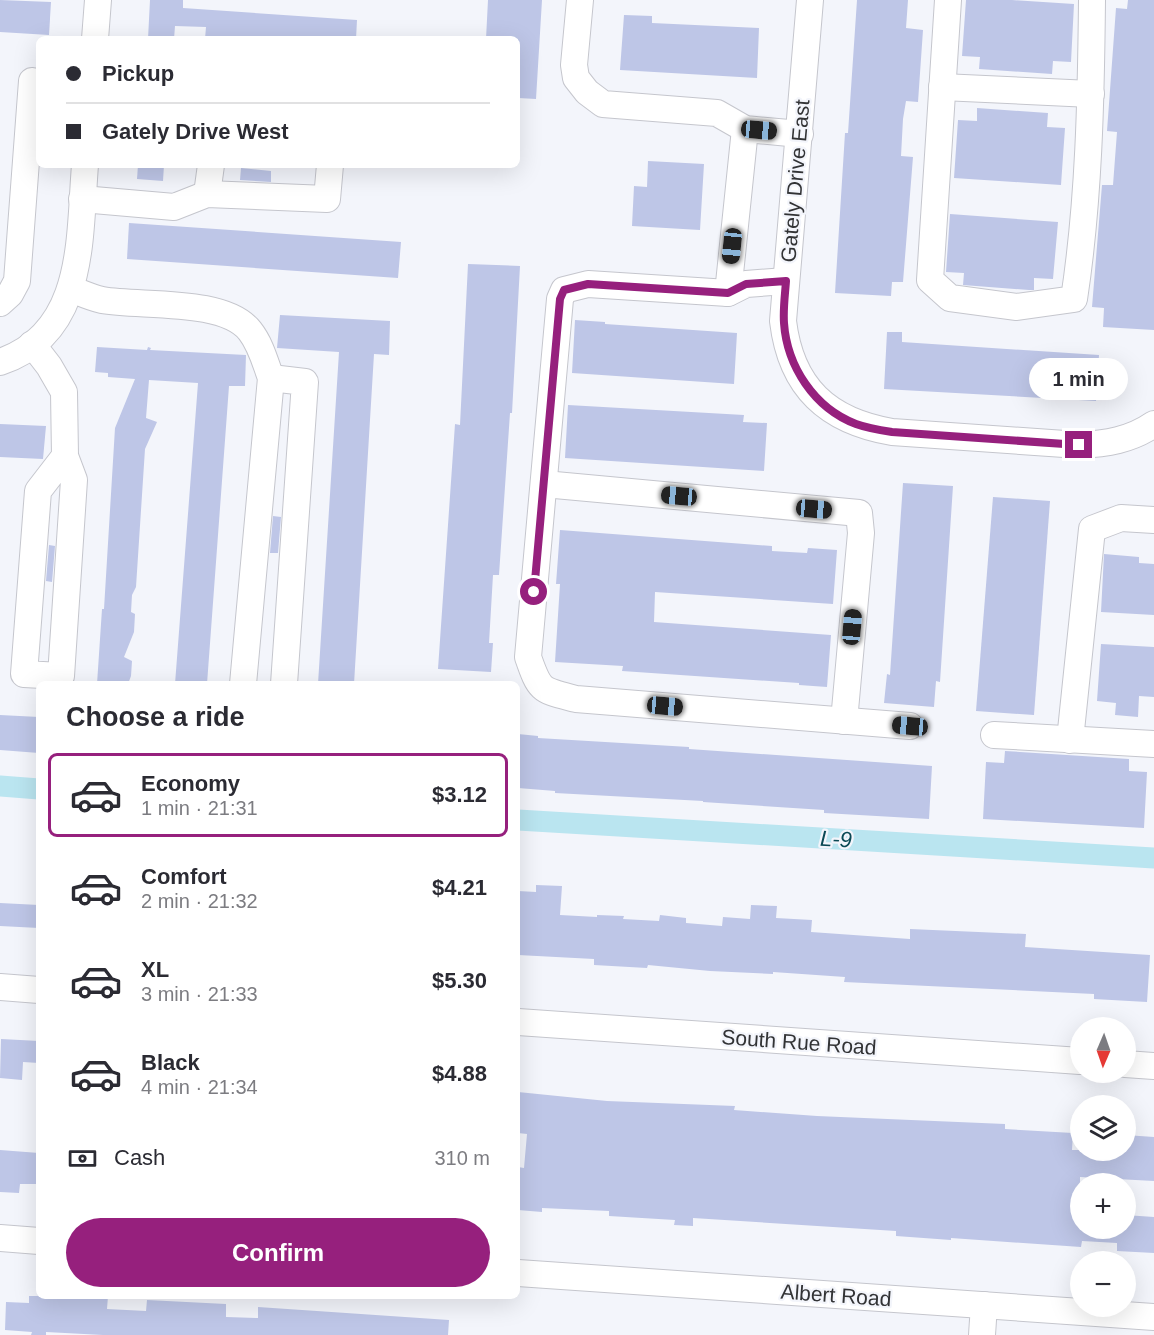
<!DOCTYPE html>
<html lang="en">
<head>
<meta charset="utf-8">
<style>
	body { margin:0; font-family:Helvetica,sans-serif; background:#f2f2f3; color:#2b2b33; height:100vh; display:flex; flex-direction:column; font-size:22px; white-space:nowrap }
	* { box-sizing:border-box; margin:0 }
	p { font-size:20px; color:#7c7c81 }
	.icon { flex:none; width:33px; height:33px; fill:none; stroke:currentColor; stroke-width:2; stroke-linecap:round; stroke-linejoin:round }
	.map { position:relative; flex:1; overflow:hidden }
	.side { position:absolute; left:36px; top:681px; width:484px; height:618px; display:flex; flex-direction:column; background:#fff; border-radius:9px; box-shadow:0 6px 24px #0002 }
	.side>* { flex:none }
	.top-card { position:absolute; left:36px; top:36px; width:484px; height:132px; border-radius:9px; box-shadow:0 6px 24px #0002; display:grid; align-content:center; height:132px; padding:0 30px; background:#fff }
	.needle { width:39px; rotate:182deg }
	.buttons { position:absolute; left:1070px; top:1017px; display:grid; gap:12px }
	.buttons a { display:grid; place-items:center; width:66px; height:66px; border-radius:50%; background:#fff; box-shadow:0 6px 24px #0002; font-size:30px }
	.end { position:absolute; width:27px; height:27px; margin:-14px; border:8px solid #96207d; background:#fff; box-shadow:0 0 0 3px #fff }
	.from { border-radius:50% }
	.bubble { position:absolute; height:42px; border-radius:21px; background:#fff; box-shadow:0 6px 24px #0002; font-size:20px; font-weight:800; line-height:42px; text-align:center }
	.car { position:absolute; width:18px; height:36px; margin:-18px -9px; border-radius:8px; box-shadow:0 0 4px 2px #0007; background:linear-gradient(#222 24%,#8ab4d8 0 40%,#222 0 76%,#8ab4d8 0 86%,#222 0) }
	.top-card b { display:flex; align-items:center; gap:21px; height:57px; font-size:22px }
	.top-card b+b { border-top:2px solid #e1e1e2 }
	.top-card i { width:15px; height:15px; background:#2b2b33 }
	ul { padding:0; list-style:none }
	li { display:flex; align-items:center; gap:18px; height:84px; margin:0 12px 9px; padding:0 18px; border:3px solid transparent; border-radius:9px }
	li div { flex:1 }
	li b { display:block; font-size:22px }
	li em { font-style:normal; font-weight:800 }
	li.on { border-color:#96207d }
	li>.icon { width:54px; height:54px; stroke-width:1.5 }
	h2 { padding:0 30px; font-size:27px; line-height:72px }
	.pay { display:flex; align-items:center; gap:15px; height:66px; padding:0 30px; font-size:22px }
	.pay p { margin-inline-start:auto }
	.cta { display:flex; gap:12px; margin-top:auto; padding:12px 30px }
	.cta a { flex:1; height:69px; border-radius:36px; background:#96207d; color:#fff; font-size:24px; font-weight:800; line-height:69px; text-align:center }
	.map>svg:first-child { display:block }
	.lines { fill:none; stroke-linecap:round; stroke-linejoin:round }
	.canal { stroke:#bae5f0; stroke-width:21 }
	.building { fill:#bec6e7 }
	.minor-casing { stroke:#c5c6cd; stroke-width:28 }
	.minor { stroke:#fff; stroke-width:26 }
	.route { stroke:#96207d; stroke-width:8 }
	.labels { text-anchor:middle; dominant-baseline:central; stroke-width:4.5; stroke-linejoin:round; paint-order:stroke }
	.street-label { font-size:21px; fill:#323335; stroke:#f3f5fb }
	.water-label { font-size:22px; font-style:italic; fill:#0a4955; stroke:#f3f5fb }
</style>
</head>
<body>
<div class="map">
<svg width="1154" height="1335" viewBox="0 0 1154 1335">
	<rect width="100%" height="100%" fill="#f3f5fb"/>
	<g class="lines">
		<g class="canal">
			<path d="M0 786 39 789"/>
			<path d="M518 820 1154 858"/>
		</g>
	</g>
	<g class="building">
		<path d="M0 0 51 2 49 35 0 32Z"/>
		<path d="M150 0H183V8L357 20 356 39H205L206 27 175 26 174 39H148Z"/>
		<path d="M488 0H542L536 99 518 98V39H486Z"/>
		<path d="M857 0H908L906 28 923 30 918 102 906 101 903 119 901 156 913 157 903 282H892L891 296 835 293 845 133H848Z"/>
		<path d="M966 0H1012L1074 4 1071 62 1053 61 1052 74 979 69 980 57 962 56Z"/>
		<path d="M1128 0H1154V330L1103 327 1104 308 1092 307 1102 185H1113L1117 132 1107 131 1116 8 1127 9Z"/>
		<path d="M624 15 652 16V23L759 28 757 78 620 70Z"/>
		<path d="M977 108 1048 113 1047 127 1065 128 1061 185 954 178 958 120 977 121Z"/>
		<path d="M648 161 704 164 700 230 632 226 634 186 647 187Z"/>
		<path d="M138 165H164L163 181 137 179Z"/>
		<path d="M241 168 271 171V182L240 180Z"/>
		<path d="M950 214 1058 222 1053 279 1034 278V290H1029L963 285 964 273 946 272Z"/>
		<path d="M129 223 401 242 398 278 127 259Z"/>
		<path d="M468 264 520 266 512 413H510L499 575H493L489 643H493L491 672 438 669 455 424 460 425Z"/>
		<path d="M280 315 390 321 389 355 374 354 354 684H318L339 352 277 348Z"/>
		<path d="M575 320 605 322V324L737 333 734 384 572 373Z"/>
		<path d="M887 332H902V342L1099 355 1096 401 884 389Z"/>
		<path d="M97 347 147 350 148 347 151 348 150 350 246 355 245 386H229L207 684H175L198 383 149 380 146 418 157 422 145 449 136 587 132 595 131 612 135 614 134 632 124 657 132 661 131 676 128 684H97L102 609H104L115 428 135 379 108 377V373L95 372Z"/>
		<path d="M568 405 744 415 743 422 767 423 764 471 565 458Z"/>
		<path d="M0 424 46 426 43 459 0 457Z"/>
		<path d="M903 483 953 486 940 682 936 681 934 707 884 703 887 674 890 675Z"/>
		<path d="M993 497 1050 501 1034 715 976 711Z"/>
		<path d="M273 516 281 517 278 553H270Z"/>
		<path d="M560 530 772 546V551L807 553 808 548 837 550 833 604 655 592 654 622 831 635 827 687 799 685V683L622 671 623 666 555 662 560 584H556Z"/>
		<path d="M49 545 55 546 52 582 46 581Z"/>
		<path d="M1104 554 1139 557V563L1154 564V615L1101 612Z"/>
		<path d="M1101 644 1154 647V697L1139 696 1138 717 1115 715 1116 703 1097 701Z"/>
		<path d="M0 715 39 717V753L0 750Z"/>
		<path d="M518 734 538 736V738L689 747V749L932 766 929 819 824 813V810L703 802V801L555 793V791L518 788Z"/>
		<path d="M1005 751 1129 759V771L1147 772 1144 828 983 819 986 762 1004 763Z"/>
		<path d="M536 885 562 886 560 915 597 917V915L624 916 623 919 659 921 660 915 686 918V923L722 926 723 917 750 919 751 905 777 906 776 918 812 920 811 932 910 939V929L1026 934 1025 947 1150 955 1147 1002 1094 999V994L844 982 845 977 773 972V974L710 971 648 965 647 968 594 965V959L518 955V891L536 892Z"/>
		<path d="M0 903 39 905V928L0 926Z"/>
		<path d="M1 1039 39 1041V1063L23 1062 22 1080 0 1078Z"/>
		<path d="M518 1092 607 1101 735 1106 734 1110 817 1116 1005 1124V1129L1073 1133 1072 1150H1125V1135L1154 1137V1181L1080 1177V1228H1125V1215L1154 1217V1253L1117 1251V1243L1082 1241 1081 1247 951 1238V1240L896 1236V1231L693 1218V1226L674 1225 675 1220 609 1216V1211L542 1208V1212L518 1210V1167L524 1168 527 1134 518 1133Z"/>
		<path d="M0 1150 39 1153V1184H20L19 1193 0 1192Z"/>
		<path d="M29 1296H108L107 1309 146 1311 147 1300 226 1304V1317L258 1318V1307L449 1320 448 1335H103L46 1332V1335H31L32 1332 5 1330 6 1302 29 1303Z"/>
	</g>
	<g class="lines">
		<g class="minor-casing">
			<g id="minor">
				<path d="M580 0 574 65 576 78 587 92 603 104 717 113 745 129 800 134"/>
				<path d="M810 0 783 321C791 388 828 421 892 432L1079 445C1106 444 1131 440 1154 424"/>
				<path d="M948 0 930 280 950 298 1017 307 1074 299C1089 201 1091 99 1092 0"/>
				<path d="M95 39 98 0"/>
				<path d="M942 87 1091 94"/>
				<path d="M207 194 211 165"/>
				<path d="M82 199 174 207 207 194 327 199 330 165"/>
				<path d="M786 281 746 284 728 293 588 284 564 290 560 299 528 657C540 692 541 690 576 699L910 726"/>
				<path d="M71 289C81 293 92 298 102 300 141 307 224 298 250 331 261 345 265 362 271 378L243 684"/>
				<path d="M728 293 745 129"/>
				<path d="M0 303 10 294 17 281 32 81 39 82"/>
				<path d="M32 344 49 366 64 392 65 456 38 491 24 674 61 676 74 480 65 456"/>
				<path d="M0 362C86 333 79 238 85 165"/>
				<path d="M271 378 305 382 284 684"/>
				<path d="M544 484 859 513 861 533 844 721"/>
				<path d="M994 735 1154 744"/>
				<path d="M1070 740 1092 529 1121 518 1154 520"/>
				<path d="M0 987 39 990"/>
				<path d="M518 1022 1080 1061"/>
				<path d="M1125 1064 1154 1066"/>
				<path d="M0 1238 39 1241"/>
				<path d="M518 1273 1154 1317"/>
				<path d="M982 1335 984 1305"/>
			</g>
		</g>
		<use href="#minor" class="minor"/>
	</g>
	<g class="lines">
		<path class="route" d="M534 592 560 299 564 290 588 284 728 293 746 284 786 281C785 295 783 309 784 323 787 366 814 408 856 424 867 428 879 430 892 432L1079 445"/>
	</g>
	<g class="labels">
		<g class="street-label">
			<text transform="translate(795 181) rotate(-85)">Gately Drive East</text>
			<text transform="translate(799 1042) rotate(4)">South Rue Road</text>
			<text transform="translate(836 1295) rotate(4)">Albert Road</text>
		</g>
		<g class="water-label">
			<text transform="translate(836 839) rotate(3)">L-9</text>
		</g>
	</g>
</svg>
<div class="buttons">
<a><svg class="needle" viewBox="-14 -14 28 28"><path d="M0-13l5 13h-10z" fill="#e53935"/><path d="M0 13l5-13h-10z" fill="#7c7c81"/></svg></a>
<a><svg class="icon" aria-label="layers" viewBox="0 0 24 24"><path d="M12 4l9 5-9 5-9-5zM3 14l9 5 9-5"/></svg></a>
<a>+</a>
<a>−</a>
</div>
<i class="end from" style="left:534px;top:592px"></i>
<i class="end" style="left:1079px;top:445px"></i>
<div class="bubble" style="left:1029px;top:358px;width:99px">1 min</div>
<i class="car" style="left:759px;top:130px;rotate:95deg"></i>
<i class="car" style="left:732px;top:246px;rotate:186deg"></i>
<i class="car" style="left:679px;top:496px;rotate:275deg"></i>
<i class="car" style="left:814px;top:509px;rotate:95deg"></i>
<i class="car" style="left:852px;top:627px;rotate:5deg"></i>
<i class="car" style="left:665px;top:706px;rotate:95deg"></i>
<i class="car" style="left:910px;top:726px;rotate:275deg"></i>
<div class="top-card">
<b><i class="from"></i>Pickup</b>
<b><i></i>Gately Drive West</b>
</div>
<section class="side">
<h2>Choose a ride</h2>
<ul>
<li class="on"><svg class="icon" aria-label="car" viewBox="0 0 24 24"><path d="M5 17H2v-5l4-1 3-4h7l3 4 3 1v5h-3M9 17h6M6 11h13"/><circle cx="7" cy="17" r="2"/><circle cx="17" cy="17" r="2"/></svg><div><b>Economy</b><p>1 min · 21:31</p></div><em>$3.12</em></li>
<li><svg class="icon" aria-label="car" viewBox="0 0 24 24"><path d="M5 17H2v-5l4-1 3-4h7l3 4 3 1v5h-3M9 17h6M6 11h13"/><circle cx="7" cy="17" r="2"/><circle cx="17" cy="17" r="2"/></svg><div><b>Comfort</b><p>2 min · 21:32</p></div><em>$4.21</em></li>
<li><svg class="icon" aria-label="car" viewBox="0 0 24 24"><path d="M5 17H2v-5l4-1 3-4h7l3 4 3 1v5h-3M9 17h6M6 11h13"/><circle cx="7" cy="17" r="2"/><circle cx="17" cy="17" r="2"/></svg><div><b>XL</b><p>3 min · 21:33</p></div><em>$5.30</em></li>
<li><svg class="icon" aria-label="car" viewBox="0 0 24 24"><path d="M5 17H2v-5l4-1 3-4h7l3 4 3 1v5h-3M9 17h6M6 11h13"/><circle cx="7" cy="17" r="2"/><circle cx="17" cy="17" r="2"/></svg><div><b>Black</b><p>4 min · 21:34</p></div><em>$4.88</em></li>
</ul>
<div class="pay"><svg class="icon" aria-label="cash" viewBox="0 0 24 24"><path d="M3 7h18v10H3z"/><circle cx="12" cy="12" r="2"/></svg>Cash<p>310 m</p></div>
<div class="cta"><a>Confirm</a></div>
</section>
</div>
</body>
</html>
